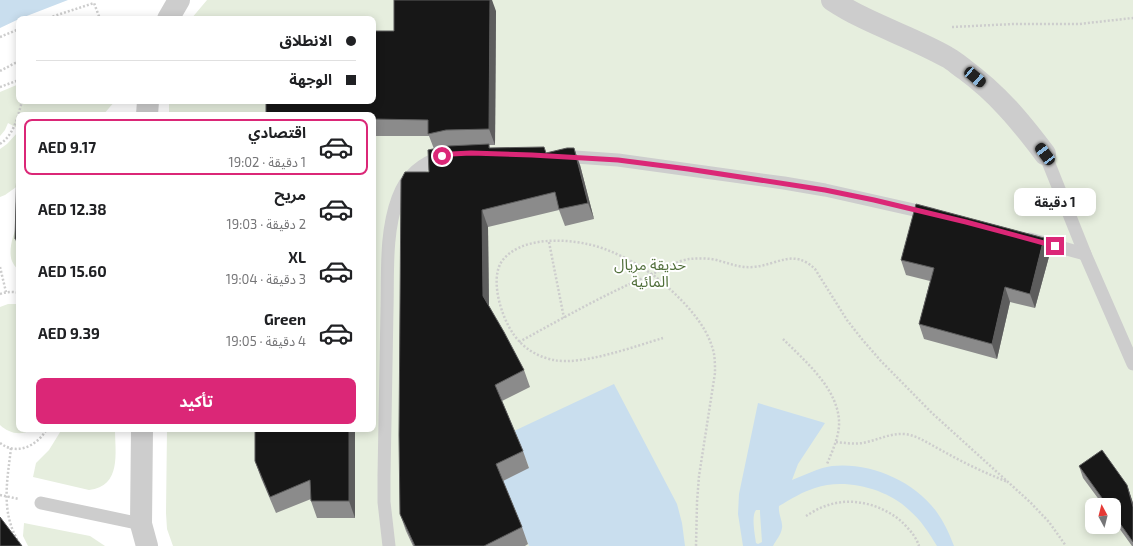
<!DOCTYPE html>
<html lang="ar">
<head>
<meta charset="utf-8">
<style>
	body { margin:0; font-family:"Exo 2","Noto Sans Arabic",sans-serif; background:#f6f6f6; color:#202124; direction:rtl; height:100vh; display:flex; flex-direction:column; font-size:15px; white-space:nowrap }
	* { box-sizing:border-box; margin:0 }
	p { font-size:13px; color:#757577 }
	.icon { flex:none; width:22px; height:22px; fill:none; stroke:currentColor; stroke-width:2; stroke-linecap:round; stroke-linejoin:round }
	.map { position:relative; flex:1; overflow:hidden; direction:ltr }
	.drawer { position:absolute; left:16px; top:112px; width:360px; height:320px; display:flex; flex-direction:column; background:#fff; border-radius:8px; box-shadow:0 2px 10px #0003; direction:rtl }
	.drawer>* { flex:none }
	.top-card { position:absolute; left:16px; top:16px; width:360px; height:88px; border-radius:8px; box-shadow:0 2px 10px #0003; direction:rtl; display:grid; align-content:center; height:88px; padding:0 20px; background:#fff }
	.needle { width:26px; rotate:353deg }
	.tools { position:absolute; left:1085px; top:498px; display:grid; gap:8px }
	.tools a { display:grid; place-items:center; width:36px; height:36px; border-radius:8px; background:#fff; box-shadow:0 2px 10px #0003; font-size:20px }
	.end { position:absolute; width:18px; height:18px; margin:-9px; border:5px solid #db2777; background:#fff; box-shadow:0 0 0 2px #fff }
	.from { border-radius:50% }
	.bubble { position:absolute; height:28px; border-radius:8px; background:#fff; box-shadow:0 2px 10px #0003; font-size:13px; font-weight:700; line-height:28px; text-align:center; direction:rtl }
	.car { position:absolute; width:12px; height:24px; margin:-12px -6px; border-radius:5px; box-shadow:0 0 3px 1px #0007; background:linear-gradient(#222 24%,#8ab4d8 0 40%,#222 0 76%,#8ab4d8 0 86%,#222 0) }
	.top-card b { display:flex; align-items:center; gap:14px; height:38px; font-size:15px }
	.top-card b+b { border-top:1px solid #e0e0e0 }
	.top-card i { width:10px; height:10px; background:#202124 }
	ul { padding:7px 0 0; list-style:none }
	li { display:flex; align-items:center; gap:12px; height:56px; margin:0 8px 6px; padding:0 12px; border:2px solid transparent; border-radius:8px }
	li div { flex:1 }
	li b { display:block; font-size:15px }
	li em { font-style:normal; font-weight:700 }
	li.active { border-color:#db2777 }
	li>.icon { width:36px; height:36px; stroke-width:1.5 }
	.primary-button { display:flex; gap:8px; margin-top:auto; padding:8px 20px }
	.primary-button a { flex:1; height:46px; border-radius:8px; background:#db2777; color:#fff; font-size:16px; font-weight:700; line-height:46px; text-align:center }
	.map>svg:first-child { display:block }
	.green { fill:#e6eede; fill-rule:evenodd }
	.water { fill:#c9deee; fill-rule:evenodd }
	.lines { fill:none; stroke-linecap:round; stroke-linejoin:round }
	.path { stroke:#cdcdcd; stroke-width:2.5; stroke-dasharray:2 2; stroke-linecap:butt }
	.service { stroke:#cdcdcd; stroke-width:13 }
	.minor { stroke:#cdcdcd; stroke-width:22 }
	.wall { fill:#8b8b8b }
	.shaded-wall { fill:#5d5d5d }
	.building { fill:#171717; stroke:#5d5d5d }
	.route { stroke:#db2777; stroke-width:5 }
	.labels { text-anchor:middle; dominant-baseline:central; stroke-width:4; stroke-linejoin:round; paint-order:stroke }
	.park-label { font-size:15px; fill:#516f3b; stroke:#fff }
</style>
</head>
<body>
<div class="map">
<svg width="1133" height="546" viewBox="0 0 1133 546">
	<rect width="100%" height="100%" fill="#fff"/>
	<g class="green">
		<path d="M207 0H1133V546H173L167 529 166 513 167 429H373V115H169V101H373V19H191ZM1092 505H1114V527H1092Z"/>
		<path d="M19 84V101H115L103 115H19V129L8 123 5 130 0 136V92Z"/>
		<path d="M19 131V185L5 195 0 197V149L7 144Z"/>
		<path d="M19 223V271C17 268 14 266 13 263 7 254 13 232 19 223Z"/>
		<path d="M8 304H16L19 305V429H33C21 436 10 434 0 425V307Z"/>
		<path d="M62 429H115C115 453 122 486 89 490L33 477 36 463 49 450Z"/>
		<path d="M24 523 90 536 105 546H28L23 536Z"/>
	</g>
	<g class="water">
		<path d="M0 0H68L19 19 0 28Z"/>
		<path d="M614 384 677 504 682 523 685 546H529L502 481 529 467 514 431Z"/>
		<path d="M758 403 825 423 798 464 792 480C805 475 818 468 832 466 869 462 913 480 936 511 944 522 949 533 954 546H937C929 533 921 520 909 510 886 488 844 478 815 488 802 492 791 499 779 506 778 514 783 521 782 528 781 535 776 540 773 546H743L738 514 739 494ZM756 510H760V513L762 542 758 544 756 543C755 535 751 516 756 510Z"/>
	</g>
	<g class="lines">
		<g class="path">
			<path d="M45 19 94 3 100 19"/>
			<path d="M952 27 1014 24H1079L1133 18"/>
			<path d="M0 37 19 29"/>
			<path d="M0 71 19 61"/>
			<path d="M0 87 19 80"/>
			<path d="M0 144C14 135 18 116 22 101"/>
			<path d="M549 242 564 318"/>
			<path d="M0 267 6 292"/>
			<path d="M0 294C6 292 12 291 19 293"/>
			<path d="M663 338C636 346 581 366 554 360 542 358 528 351 520 342 504 327 488 281 502 261 519 238 561 238 587 244 609 248 639 264 657 278 680 297 708 324 714 354 715 360 715 367 715 373L699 476 697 502 696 546"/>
			<path d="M783 339C805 361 841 391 839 426 838 439 832 452 827 464"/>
			<path d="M519 342C563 318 607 293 652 274 664 269 677 261 689 259 699 258 711 258 720 261 731 264 741 268 753 267 778 265 793 248 815 269L847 320 861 338 880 360 932 413 1030 502 1049 522 1066 546"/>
			<path d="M836 442C846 443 857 445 867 442 880 439 891 433 905 434 919 436 929 444 941 450 962 462 985 473 1008 482"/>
			<path d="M0 443C17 456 37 446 47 429"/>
			<path d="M11 448C7 483 0 514 21 546"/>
			<path d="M0 495 19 499"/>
			<path d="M806 516C811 513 817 509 823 507 849 496 879 503 901 521 908 528 916 536 919 546"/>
		</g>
		<g class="service">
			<path d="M1045 154 1085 254 1133 364"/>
			<path d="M561 156 618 160 784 183 825 190 932 214"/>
			<path d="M1030 239 1085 254"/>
			<path d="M41 503 141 524"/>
			<path d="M389 546 384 502V476C385 421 386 365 387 309 388 273 385 233 398 198 406 176 423 162 445 156"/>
		</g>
		<g class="minor">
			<path d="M832 0C868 24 910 36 947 57 953 60 958 65 964 69 998 94 1020 121 1045 154"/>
			<path d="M168 19 179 0"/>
			<path d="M147 115 148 101"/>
			<path d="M142 429 141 524 147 546"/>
		</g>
	</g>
	<g class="wall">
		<path d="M496 11 495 145H489L490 148 547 153 580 165 594 219 565 226 559 210 488 227 489 306 524 370 530 387 502 401 523 451 529 468 503 481 522 527 528 544 525 546H413L406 531 400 514 429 172 434 149 429 136H373V115L394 31Z"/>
		<path d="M19 126V249L15 239Z"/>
		<path d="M1050 253 1035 308 1010 302 997 359 924 339 919 324 930 281 906 275 901 260Z"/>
		<path d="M355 429V518H317L311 501V499L276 513 261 478 255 461Z"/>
		<path d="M1079 466 1127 485 1133 503V546H1132L1114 521V505H1103L1083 478Z"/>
	</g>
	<g class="shaded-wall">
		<path d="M490 0H492L496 11 495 145 489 129Z"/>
		<path d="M574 148 580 165 594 219 588 203Z"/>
		<path d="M482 210 488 227 489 313 483 296Z"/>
		<path d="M1044 238 1050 253 1035 308 1030 294Z"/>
		<path d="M1005 287 1010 302 997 359 992 344Z"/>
		<path d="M349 429H355V518L349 501Z"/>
		<path d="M1127 485 1133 503V507Z"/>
	</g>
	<g class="building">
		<path d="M394 0H490L489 129 446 130 428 134V120L373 119V115H266V101H373V31H394Z"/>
		<path d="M18 126H19V239H15Z"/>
		<path d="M489 144V148L544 147 546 153 567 148H574L588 203 559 209 555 192 482 210 483 296 504 332 524 370 495 385 523 451 496 464 522 527 484 546H415L400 514 399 435 401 180 405 172H429L428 150 448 146Z"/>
		<path d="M916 204 1044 238 1030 294 1005 287 992 344 919 324 934 268 901 260Z"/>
		<path d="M255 429H349V501H311L310 480 270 497 255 461Z"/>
		<path d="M1102 450 1127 485 1133 507V542L1114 515V505H1107L1079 466Z"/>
		<path d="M0 517 22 546H0Z"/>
	</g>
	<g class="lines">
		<path class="route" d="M442 156 451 154 471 153 532 155 618 160 688 169 825 190 874 200 966 222 1055 246"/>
	</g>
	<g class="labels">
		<g class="park-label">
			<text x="650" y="264">حديقة مريال<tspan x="650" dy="17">المائية</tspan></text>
		</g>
	</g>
</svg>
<div class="tools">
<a><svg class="needle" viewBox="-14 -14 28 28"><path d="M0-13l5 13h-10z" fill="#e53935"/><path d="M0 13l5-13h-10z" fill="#757577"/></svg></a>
</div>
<i class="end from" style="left:442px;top:156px"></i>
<i class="end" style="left:1055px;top:246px"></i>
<div class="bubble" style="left:1014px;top:188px;width:82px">1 دقيقة</div>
<i class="car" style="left:975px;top:77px;rotate:131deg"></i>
<i class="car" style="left:1045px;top:154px;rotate:323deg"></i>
<div class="top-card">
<b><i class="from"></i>الانطلاق</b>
<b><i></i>الوجهة</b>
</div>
<section class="drawer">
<ul>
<li class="active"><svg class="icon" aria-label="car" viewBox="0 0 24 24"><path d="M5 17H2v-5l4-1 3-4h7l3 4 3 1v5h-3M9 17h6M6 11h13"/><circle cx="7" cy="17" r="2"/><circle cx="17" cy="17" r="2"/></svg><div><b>اقتصادي</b><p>1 دقيقة · 19:02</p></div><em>AED 9.17</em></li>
<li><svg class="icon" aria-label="car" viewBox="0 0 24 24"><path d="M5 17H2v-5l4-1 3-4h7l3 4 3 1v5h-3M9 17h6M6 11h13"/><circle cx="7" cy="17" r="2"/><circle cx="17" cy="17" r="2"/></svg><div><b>مريح</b><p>2 دقيقة · 19:03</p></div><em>AED 12.38</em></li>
<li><svg class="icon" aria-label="car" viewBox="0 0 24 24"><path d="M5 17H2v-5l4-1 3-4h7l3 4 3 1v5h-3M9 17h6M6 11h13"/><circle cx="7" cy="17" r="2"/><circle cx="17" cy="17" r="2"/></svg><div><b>XL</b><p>3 دقيقة · 19:04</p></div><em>AED 15.60</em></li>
<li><svg class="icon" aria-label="car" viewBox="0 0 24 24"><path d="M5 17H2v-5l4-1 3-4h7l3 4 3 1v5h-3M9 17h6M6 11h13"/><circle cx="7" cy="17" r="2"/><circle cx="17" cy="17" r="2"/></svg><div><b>Green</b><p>4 دقيقة · 19:05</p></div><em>AED 9.39</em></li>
</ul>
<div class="primary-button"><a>تأكيد</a></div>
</section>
</div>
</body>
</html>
